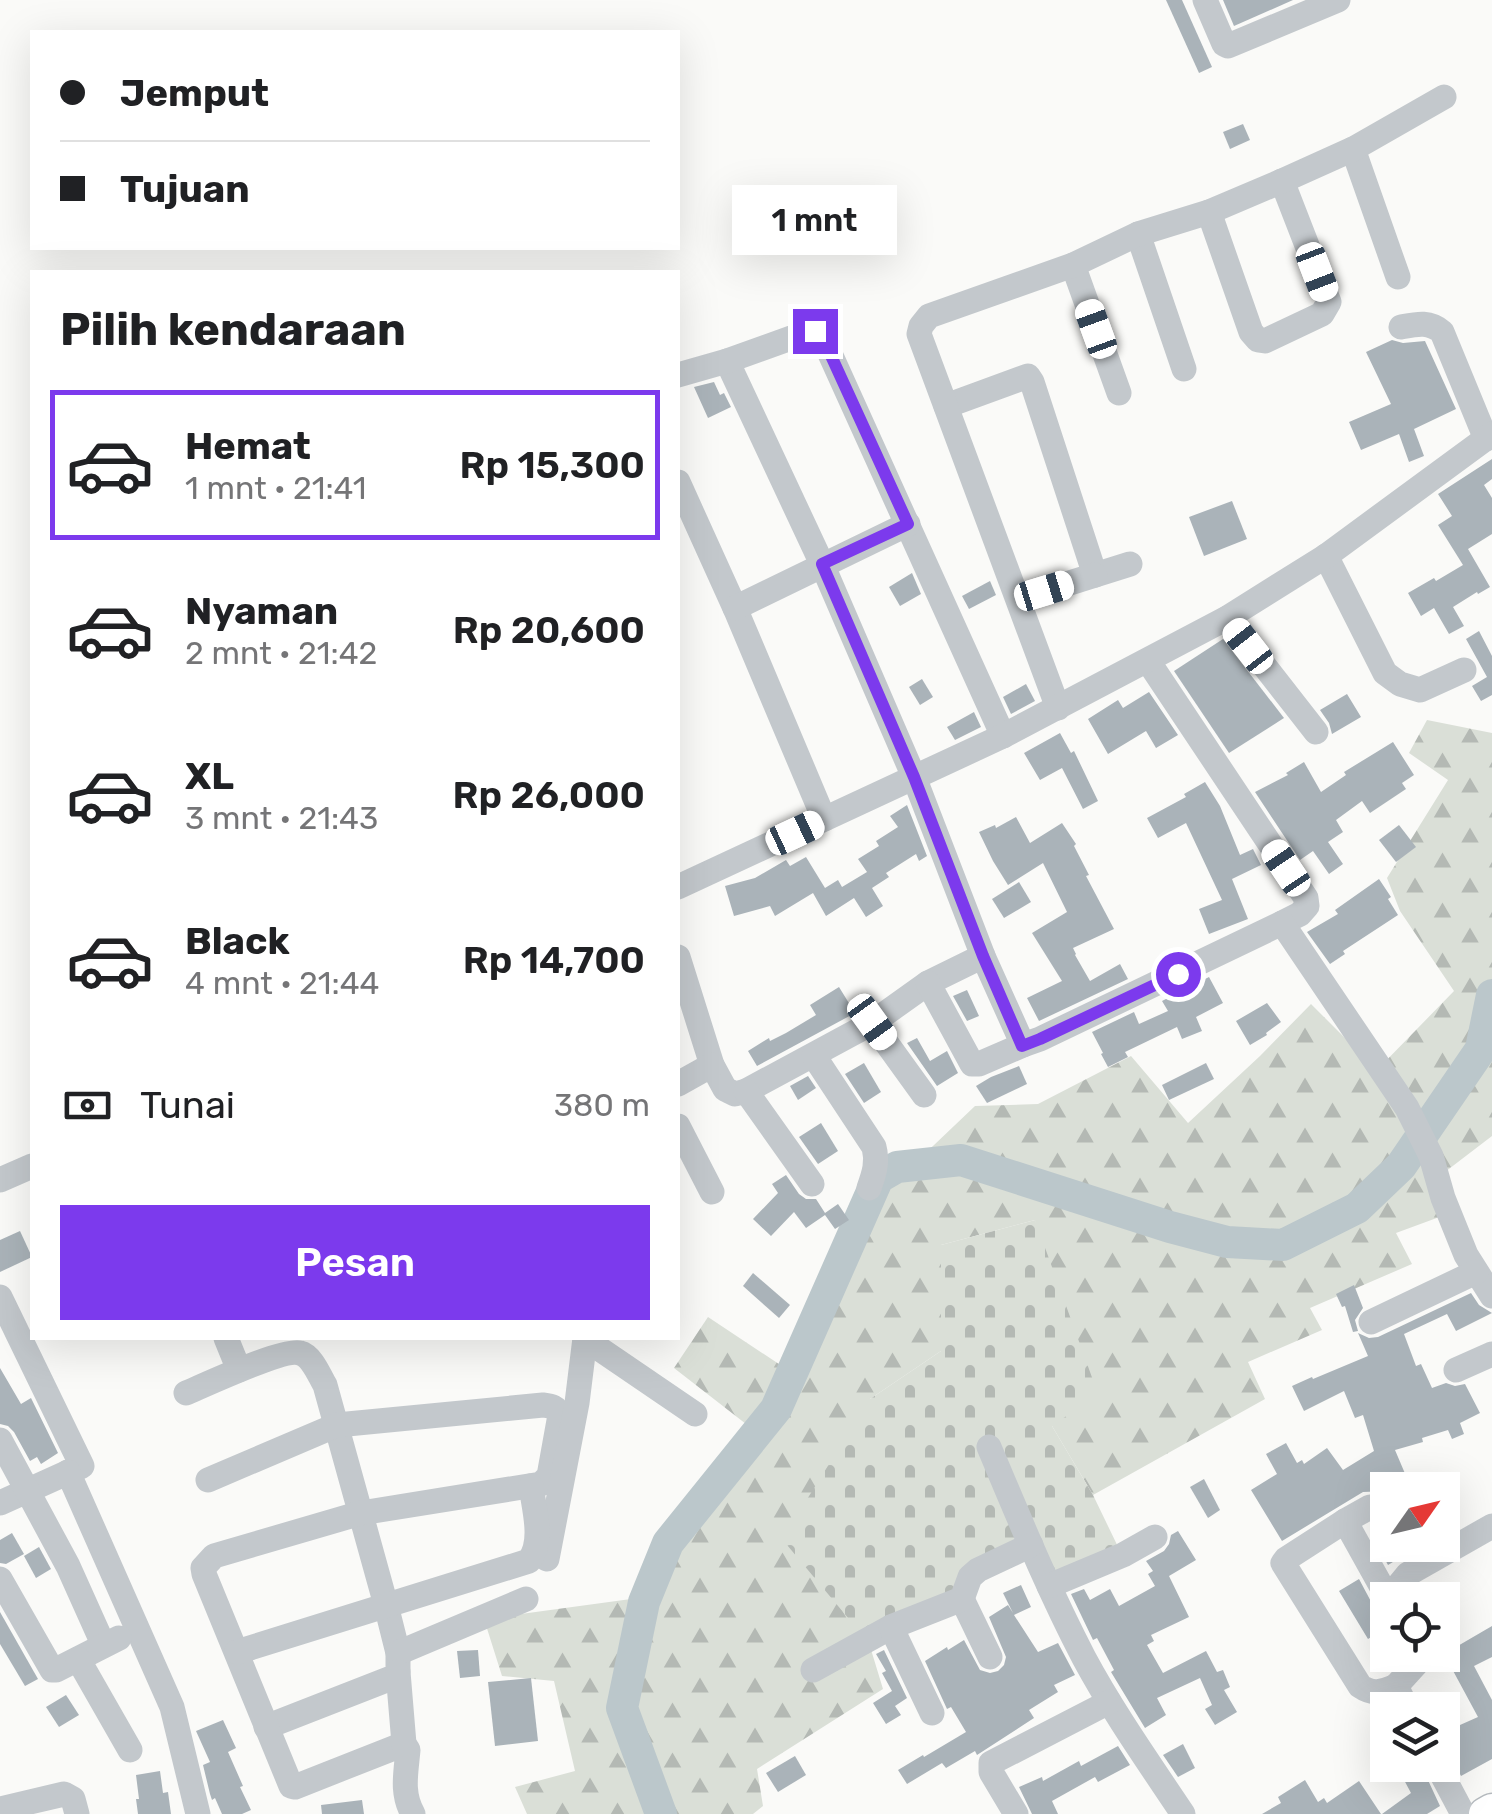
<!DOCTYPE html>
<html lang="id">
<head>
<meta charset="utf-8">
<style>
	body { margin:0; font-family:Rubik,sans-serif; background:#f6f6f6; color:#202124; height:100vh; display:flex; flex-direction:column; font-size:38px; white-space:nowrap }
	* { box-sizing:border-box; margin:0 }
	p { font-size:32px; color:#757577 }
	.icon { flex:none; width:55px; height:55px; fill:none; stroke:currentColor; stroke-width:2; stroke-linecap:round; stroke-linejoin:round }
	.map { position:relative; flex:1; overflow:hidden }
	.panel { position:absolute; left:30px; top:270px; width:650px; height:1070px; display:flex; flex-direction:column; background:#fff; border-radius:0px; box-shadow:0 10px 40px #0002 }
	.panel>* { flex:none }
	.hud { position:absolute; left:30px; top:30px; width:650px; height:220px; border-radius:0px; box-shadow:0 10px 40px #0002; display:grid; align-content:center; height:220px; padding:0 30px; background:#fff }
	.needle { width:65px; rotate:56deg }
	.tools { position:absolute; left:1370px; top:1472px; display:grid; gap:20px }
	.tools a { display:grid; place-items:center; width:90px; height:90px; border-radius:0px; background:#fff; box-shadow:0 10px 40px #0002; font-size:50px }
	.end { position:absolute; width:45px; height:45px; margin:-22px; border:12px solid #7c3aed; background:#fff; box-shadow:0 0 0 5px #fff }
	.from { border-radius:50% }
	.bubble { position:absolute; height:70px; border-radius:0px; background:#fff; box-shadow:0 10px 40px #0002; font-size:32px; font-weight:600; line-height:70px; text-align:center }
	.car { position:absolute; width:30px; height:60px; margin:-30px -15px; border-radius:12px; box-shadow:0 0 8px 2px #0007; background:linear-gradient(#fff 24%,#345 0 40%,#fff 0 76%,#345 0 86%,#fff 0) }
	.hud b { display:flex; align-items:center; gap:35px; height:95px; font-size:38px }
	.hud b+b { border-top:2px solid #e0e0e0 }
	.hud i { width:25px; height:25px; background:#202124 }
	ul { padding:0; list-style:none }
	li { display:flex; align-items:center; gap:30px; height:150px; margin:0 20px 15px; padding:0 10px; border:5px solid transparent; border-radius:0px }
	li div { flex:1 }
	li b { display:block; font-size:38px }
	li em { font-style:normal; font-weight:600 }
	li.on { border-color:#7c3aed }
	li>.icon { width:90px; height:90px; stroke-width:1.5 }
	h2 { padding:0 30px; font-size:45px; line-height:120px }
	.pay { display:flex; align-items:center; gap:25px; height:110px; padding:0 30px; font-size:38px }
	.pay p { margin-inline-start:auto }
	.action { display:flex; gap:20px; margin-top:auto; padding:20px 30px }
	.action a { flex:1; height:115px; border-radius:0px; background:#7c3aed; color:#fff; font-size:40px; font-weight:600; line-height:115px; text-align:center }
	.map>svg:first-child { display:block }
	.forest { fill:url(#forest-firs) }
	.cemetery { fill:url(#cemetery-stones) }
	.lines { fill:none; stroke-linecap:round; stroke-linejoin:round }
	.river { stroke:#bbc7cb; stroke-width:32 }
	.building { fill:#aab3b9 }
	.major-casing { stroke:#b5babe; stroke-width:35 }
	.minor { stroke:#c3c8cc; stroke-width:25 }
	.major { stroke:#fff; stroke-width:32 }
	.route { stroke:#7c3aed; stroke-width:12 }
</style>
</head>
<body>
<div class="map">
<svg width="1492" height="1814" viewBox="0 0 1492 1814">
	<defs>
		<pattern id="forest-firs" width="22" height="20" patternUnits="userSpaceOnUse" patternTransform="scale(2.5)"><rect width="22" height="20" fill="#dadfd7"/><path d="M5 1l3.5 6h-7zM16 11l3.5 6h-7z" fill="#b4b9b4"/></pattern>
		<pattern id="cemetery-stones" width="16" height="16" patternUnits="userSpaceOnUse" patternTransform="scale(2.5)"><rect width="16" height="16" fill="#dadfd7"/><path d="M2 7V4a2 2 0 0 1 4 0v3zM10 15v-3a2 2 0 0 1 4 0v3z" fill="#b4b9b4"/></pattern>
	</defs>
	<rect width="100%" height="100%" fill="#fafaf8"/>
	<path class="forest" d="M1427 720 1492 733V1136L1441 1175 1453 1212 1396 1233 1412 1264 1310 1308 1322 1330 1248 1362 1265 1399 1093 1495 1052 1426 1035 1220 941 1245V1351L870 1399 869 1643 883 1689 757 1769 763 1806 753 1814H527L515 1787 575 1771 554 1681 502 1676 484 1619 631 1599 715 1479 764 1438 674 1368 708 1317 800 1378 833 1289 851 1224 975 1106 1038 1104 1131 1056 1188 1123 1260 1056 1311 1004 1377 1070 1454 991 1400 911 1387 878 1448 780 1409 753Z"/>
	<path class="cemetery" d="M1035 1220 1098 1394 1052 1426 1093 1495 1121 1553 1056 1583 1040 1550 869 1643 782 1539 870 1399 941 1351V1245Z"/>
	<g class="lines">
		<path class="river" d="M661 1814 622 1708 644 1602 668 1543 776 1409 878 1178 897 1167 961 1160 1170 1227 1227 1242 1283 1245 1357 1208 1401 1166 1481 1049 1492 995"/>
	</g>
	<g class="building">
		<path d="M1166 0H1182L1212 67 1199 73Z"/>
		<path d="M1223 0H1293L1234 26Z"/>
		<path d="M1243 124 1250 140 1230 149 1223 132Z"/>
		<path d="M1392 340 1403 343 1425 341 1456 409 1414 429 1424 456 1409 462 1399 434 1361 450 1349 422 1391 404 1366 352Z"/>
		<path d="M714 382 720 395 724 393 731 407 708 418 694 387Z"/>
		<path d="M1492 459V479L1484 485 1492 498V534L1468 549 1490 587 1478 594 1477 592 1453 607 1464 626 1449 634 1434 608 1421 616 1408 593 1434 578 1436 581 1463 565 1438 525 1452 516 1438 494Z"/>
		<path d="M1232 501 1247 539 1204 556 1189 517Z"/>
		<path d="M912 573 921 594 900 606 889 587Z"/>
		<path d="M990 581 996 595 969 609 962 596Z"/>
		<path d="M1479 631 1492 656V695L1481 701 1472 686 1487 677 1466 639Z"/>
		<path d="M1223 639 1284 718 1229 753 1174 671Z"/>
		<path d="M922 679 933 697 920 705 909 687Z"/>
		<path d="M1026 684 1035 701 1011 714 1003 697Z"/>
		<path d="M1149 692 1178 735 1156 748 1146 731 1108 754 1088 719 1118 700 1123 708Z"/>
		<path d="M1347 694 1361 717 1332 734 1329 723 1320 710Z"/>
		<path d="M974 712 981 727 955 740 947 727Z"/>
		<path d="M1060 733 1071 753 1074 751 1098 801 1083 809 1062 768 1040 780 1024 753Z"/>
		<path d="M1393 742 1414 775 1402 783 1406 789 1370 813 1362 801 1336 820 1343 832 1328 842 1343 864 1329 874 1313 851 1300 860 1255 792 1288 775 1286 773 1304 762 1321 792 1346 775 1344 772Z"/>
		<path d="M1205 782 1220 806 1240 855 1253 849 1261 865 1232 879 1248 919 1209 934 1199 909 1222 900 1186 823 1158 838 1147 818 1186 797 1184 794Z"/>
		<path d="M907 805 927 856 919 861 916 854 886 873 889 877 872 888 883 906 866 917 854 898 826 916 813 893 775 916 770 906 734 916 725 886 755 878 786 860 790 866 806 857 825 888 838 880 842 887 867 872 858 859 879 846 876 841 898 827 890 816Z"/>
		<path d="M1016 817 1030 843 1062 823 1076 844 1074 846 1089 875 1086 876 1114 929 1073 948 1076 954 1075 955 1090 981 1120 964 1128 979 1039 1021 1027 998 1062 981 1032 933 1067 912 1043 863 1008 885 993 861 979 832 995 825 996 828Z"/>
		<path d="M1399 825 1416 847 1396 862 1379 840Z"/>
		<path d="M1379 879 1391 897 1388 899 1398 915 1343 951 1345 954 1330 964 1307 932 1338 914 1335 910Z"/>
		<path d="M1019 882 1031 902 1004 918 992 899Z"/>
		<path d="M1209 977 1223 1003 1196 1017 1202 1031 1182 1039 1177 1027 1125 1052 1128 1057 1108 1067 1101 1054 1103 1053 1092 1032 1134 1012 1139 1024 1168 1011 1162 1001Z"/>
		<path d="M839 987 855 1013 757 1066 748 1051 769 1038 770 1041 786 1033 816 1015 810 1005Z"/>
		<path d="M967 990 979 1016 967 1021 953 996Z"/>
		<path d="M1267 1003 1281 1022 1266 1033 1267 1035 1250 1045 1236 1021Z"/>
		<path d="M917 1038 930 1061 947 1051 958 1073 937 1086 907 1043Z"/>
		<path d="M864 1063 881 1092 864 1103 845 1074Z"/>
		<path d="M1206 1063 1214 1079 1169 1100 1162 1085Z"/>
		<path d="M1019 1066 1027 1084 987 1103 976 1086 991 1077Z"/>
		<path d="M808 1076 816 1088 798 1100 790 1086Z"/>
		<path d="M821 1123 838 1151 818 1164 799 1137Z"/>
		<path d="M786 1175 799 1194 806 1199H816L825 1213 838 1204 849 1220 835 1229 825 1215 806 1228 794 1212 771 1236 753 1219 778 1193 772 1184Z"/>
		<path d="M20 1231 32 1257 0 1272V1240Z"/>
		<path d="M753 1273 790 1305 779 1318 743 1286Z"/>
		<path d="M1354 1285 1363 1308 1355 1320 1358 1331 1353 1332 1345 1306 1342 1307 1336 1294Z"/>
		<path d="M1471 1293 1479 1305 1492 1313 1456 1331 1447 1314 1404 1334 1416 1366 1421 1364 1432 1388 1446 1383 1455 1386 1465 1384 1480 1413 1460 1423 1464 1434 1452 1439 1448 1430 1422 1438 1423 1442 1395 1450 1412 1490 1363 1492 1282 1541 1251 1490 1277 1474 1266 1454 1286 1443 1297 1463 1302 1460 1304 1464 1327 1448 1343 1470 1374 1451 1363 1415 1355 1418 1344 1391 1304 1411 1292 1386 1312 1377 1313 1379 1368 1356 1358 1333 1369 1338 1378 1337Z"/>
		<path d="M0 1368 21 1404 31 1398 58 1453 41 1464 37 1457 30 1461 14 1432 8 1426 0 1424Z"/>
		<path d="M1204 1479 1220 1510 1208 1518 1190 1487Z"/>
		<path d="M1442 1494 1459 1522 1442 1532Z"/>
		<path d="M1178 1531 1196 1560 1169 1576 1189 1617 1151 1635 1154 1641 1147 1645 1163 1673 1206 1651 1217 1672 1223 1670 1230 1687 1224 1690 1237 1712 1215 1725 1205 1709 1212 1705 1200 1678 1157 1698 1166 1715 1145 1728 1111 1672 1114 1670 1097 1638 1093 1640 1071 1594 1084 1589 1090 1600 1110 1589 1119 1606 1155 1586 1148 1574 1153 1571 1146 1561 1164 1551 1169 1544 1171 1535Z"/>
		<path d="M12 1533 24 1554 6 1564 0 1563V1540Z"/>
		<path d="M1388 1536V1545H1421L1388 1565 1376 1543Z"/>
		<path d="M39 1547 51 1569 36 1578 24 1556Z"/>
		<path d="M1359 1579 1375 1609 1388 1616V1627L1368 1639 1339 1591Z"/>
		<path d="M1021 1585 1031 1607 1014 1615 1038 1652 1058 1643 1075 1675 1054 1685 1058 1692 1029 1710 1034 1718 977 1755 975 1751 946 1768 942 1763 907 1784 898 1770 923 1755 924 1757 966 1732 951 1707 947 1709 925 1661 947 1647 948 1650 964 1640 980 1670 990 1673 998 1671 1004 1665 1006 1657 989 1617 1008 1605 1013 1613 1003 1593Z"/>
		<path d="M0 1612 38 1679 25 1686 0 1644Z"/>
		<path d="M1492 1626V1657L1474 1666 1492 1700V1759L1461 1776 1451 1757 1442 1750V1733L1478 1717 1444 1654Z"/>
		<path d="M478 1650 480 1676 460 1678 457 1651Z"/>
		<path d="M884 1650 907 1698 895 1706 901 1715 886 1724 873 1703 892 1691 882 1673 886 1671 876 1654Z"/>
		<path d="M531 1678 538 1741 495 1746 488 1682Z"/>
		<path d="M66 1695 79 1715 59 1727 46 1707Z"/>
		<path d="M223 1720 236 1748 228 1752 243 1786 240 1787 251 1810 242 1814H222L215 1798 212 1800 210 1794 203 1765 210 1762 196 1731Z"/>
		<path d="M1183 1744 1195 1768 1178 1777 1163 1755Z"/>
		<path d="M1118 1746 1130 1765 1098 1782 1095 1777 1052 1801 1058 1814H1032L1019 1787 1042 1777 1043 1781 1079 1761 1081 1766Z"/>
		<path d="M795 1756 806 1775 778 1792 766 1773Z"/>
		<path d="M1396 1765H1421L1440 1806 1427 1814H1382L1411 1793Z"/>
		<path d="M160 1771 163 1793 168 1792 171 1814H138L136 1799H139L136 1775Z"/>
		<path d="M1305 1780 1318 1802 1324 1798 1327 1803 1359 1781 1381 1814H1262L1281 1803 1278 1797Z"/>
		<path d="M362 1800 364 1814H322L321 1805Z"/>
	</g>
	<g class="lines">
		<g class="major-casing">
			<path id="major" d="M1485 1814 1492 1810"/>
		</g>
		<g class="minor">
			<path d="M1205 0 1224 44 1228 46 1338 0"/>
			<path d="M1353 149 1398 277"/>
			<path d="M1209 212 1251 332 1258 340 1265 341 1322 314 1329 302 1282 181"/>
			<path d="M1138 234 1184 369"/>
			<path d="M1073 265 1119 393"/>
			<path d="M1401 327C1417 324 1429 321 1442 332L1486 439"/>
			<path d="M727 361 822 564 914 777 983 956 1023 1045 1040 1039 1282 923 1300 914 1307 906 1306 898 1148 661"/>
			<path d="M678 375 727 361 805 333 815 331 822 336 1003 736"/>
			<path d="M946 406 1028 376 1032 382 1095 575 1130 564"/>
			<path d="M678 482 735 608 824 819"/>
			<path d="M1326 556 1385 673 1400 684 1420 690 1464 670"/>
			<path d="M1019 599 1095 575"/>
			<path d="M735 608 908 524"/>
			<path d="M1227 618 1316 732"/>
			<path d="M1058 708 919 334 921 326 929 316 1073 265 1138 234 1209 212 1282 181 1353 149 1444 97"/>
			<path d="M678 887 1003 736 1227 618 1326 556 1492 434"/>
			<path d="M1282 923 1407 1108 1431 1156 1443 1198 1466 1255 1492 1296"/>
			<path d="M678 957 712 1065 725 1089 735 1094 746 1091 872 1023 928 983 983 956"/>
			<path d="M928 983 972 1064H979L1023 1045"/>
			<path d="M872 1023 924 1095"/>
			<path d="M814 1056 874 1147C878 1162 874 1174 869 1188"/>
			<path d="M678 1084 712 1065"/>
			<path d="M746 1091 812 1184"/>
			<path d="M678 1126 712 1192"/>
			<path d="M0 1180 32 1166"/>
			<path d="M0 1297 82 1466 0 1503"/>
			<path d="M1371 1322 1476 1272"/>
			<path d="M226 1338 239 1370"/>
			<path d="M585 1339 695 1414"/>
			<path d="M1456 1370 1492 1354"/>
			<path d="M186 1393C205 1385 284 1348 300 1353 312 1356 319 1375 325 1385L386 1605 398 1653V1672L394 1677 266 1727"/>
			<path d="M0 1440 68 1566 103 1644"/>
			<path d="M989 1447C1019 1518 1048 1589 1084 1658 1113 1712 1149 1763 1183 1814"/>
			<path d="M68 1472 172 1707 198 1814"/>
			<path d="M208 1480 337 1425 543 1405C552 1406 556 1407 560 1415L549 1476 541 1484 361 1513 214 1556 203 1568 204 1574 291 1786 295 1787 404 1744 408 1750C406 1773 401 1793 413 1814"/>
			<path d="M1345 1521 1370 1507"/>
			<path d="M547 1559 577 1403 585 1338"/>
			<path d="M0 1579 52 1670H56L119 1638"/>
			<path d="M1049 1586 1123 1555 1155 1537"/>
			<path d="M962 1599 990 1657"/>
			<path d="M1389 1600 1345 1521 1286 1559 1283 1563 1360 1686C1373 1695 1381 1692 1396 1686"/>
			<path d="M1391 1600 1399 1585 1408 1574 1492 1526"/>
			<path d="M237 1652 529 1561C544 1541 534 1509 531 1486"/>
			<path d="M398 1653 526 1599"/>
			<path d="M78 1659 130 1750"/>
			<path d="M813 1670 891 1627"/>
			<path d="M398 1672 404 1744"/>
			<path d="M1408 1710 1396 1686 1416 1664 1419 1655"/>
			<path d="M932 1713 891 1627 962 1599 970 1577 978 1570 1031 1545"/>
			<path d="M1437 1765 1463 1814"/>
			<path d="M0 1809 64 1794 73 1799 77 1814"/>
			<path d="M1016 1814 991 1772V1763L1109 1702"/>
		</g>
		<use href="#major" class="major"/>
	</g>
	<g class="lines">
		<path class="route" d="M815 331 822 336 908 524 822 564 914 777 983 956 1022 1046 1040 1039 1178 974"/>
	</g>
</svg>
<div class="tools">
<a><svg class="needle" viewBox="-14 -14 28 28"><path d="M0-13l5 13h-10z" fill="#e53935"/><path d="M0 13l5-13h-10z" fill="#757577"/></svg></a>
<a><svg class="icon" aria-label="locate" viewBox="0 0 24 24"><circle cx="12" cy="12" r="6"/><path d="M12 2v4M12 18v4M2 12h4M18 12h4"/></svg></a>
<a><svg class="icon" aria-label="layers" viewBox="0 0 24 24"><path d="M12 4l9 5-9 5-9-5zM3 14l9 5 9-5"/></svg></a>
</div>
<i class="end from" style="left:1178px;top:974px"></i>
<i class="end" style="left:815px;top:331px"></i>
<div class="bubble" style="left:732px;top:185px;width:165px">1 mnt</div>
<i class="car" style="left:1317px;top:272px;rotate:159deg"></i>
<i class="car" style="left:1096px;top:329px;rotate:340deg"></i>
<i class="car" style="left:1044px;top:591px;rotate:73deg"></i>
<i class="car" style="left:1248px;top:646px;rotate:322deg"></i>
<i class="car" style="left:795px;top:833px;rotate:65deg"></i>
<i class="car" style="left:1286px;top:868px;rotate:326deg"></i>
<i class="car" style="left:872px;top:1022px;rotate:144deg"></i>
<div class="hud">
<b><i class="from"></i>Jemput</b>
<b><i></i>Tujuan</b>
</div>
<section class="panel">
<h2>Pilih kendaraan</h2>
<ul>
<li class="on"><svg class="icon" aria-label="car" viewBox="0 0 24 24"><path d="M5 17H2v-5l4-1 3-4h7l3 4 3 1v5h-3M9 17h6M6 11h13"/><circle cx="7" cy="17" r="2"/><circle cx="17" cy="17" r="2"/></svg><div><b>Hemat</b><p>1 mnt · 21:41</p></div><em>Rp 15,300</em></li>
<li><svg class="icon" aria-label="car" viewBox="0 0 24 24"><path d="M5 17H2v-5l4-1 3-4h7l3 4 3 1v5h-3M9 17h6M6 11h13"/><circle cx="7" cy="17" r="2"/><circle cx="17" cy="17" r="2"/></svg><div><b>Nyaman</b><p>2 mnt · 21:42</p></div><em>Rp 20,600</em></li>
<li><svg class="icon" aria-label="car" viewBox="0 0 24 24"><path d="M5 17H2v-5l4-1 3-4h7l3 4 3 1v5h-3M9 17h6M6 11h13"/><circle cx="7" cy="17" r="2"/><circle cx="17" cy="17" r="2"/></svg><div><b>XL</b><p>3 mnt · 21:43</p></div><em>Rp 26,000</em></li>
<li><svg class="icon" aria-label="car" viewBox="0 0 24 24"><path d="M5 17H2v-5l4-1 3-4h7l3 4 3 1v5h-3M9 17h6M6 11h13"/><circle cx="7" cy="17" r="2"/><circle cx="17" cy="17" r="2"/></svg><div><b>Black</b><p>4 mnt · 21:44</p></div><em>Rp 14,700</em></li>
</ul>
<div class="pay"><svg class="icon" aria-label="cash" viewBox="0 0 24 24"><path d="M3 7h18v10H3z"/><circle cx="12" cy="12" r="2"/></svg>Tunai<p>380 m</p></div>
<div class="action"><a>Pesan</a></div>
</section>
</div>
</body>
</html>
